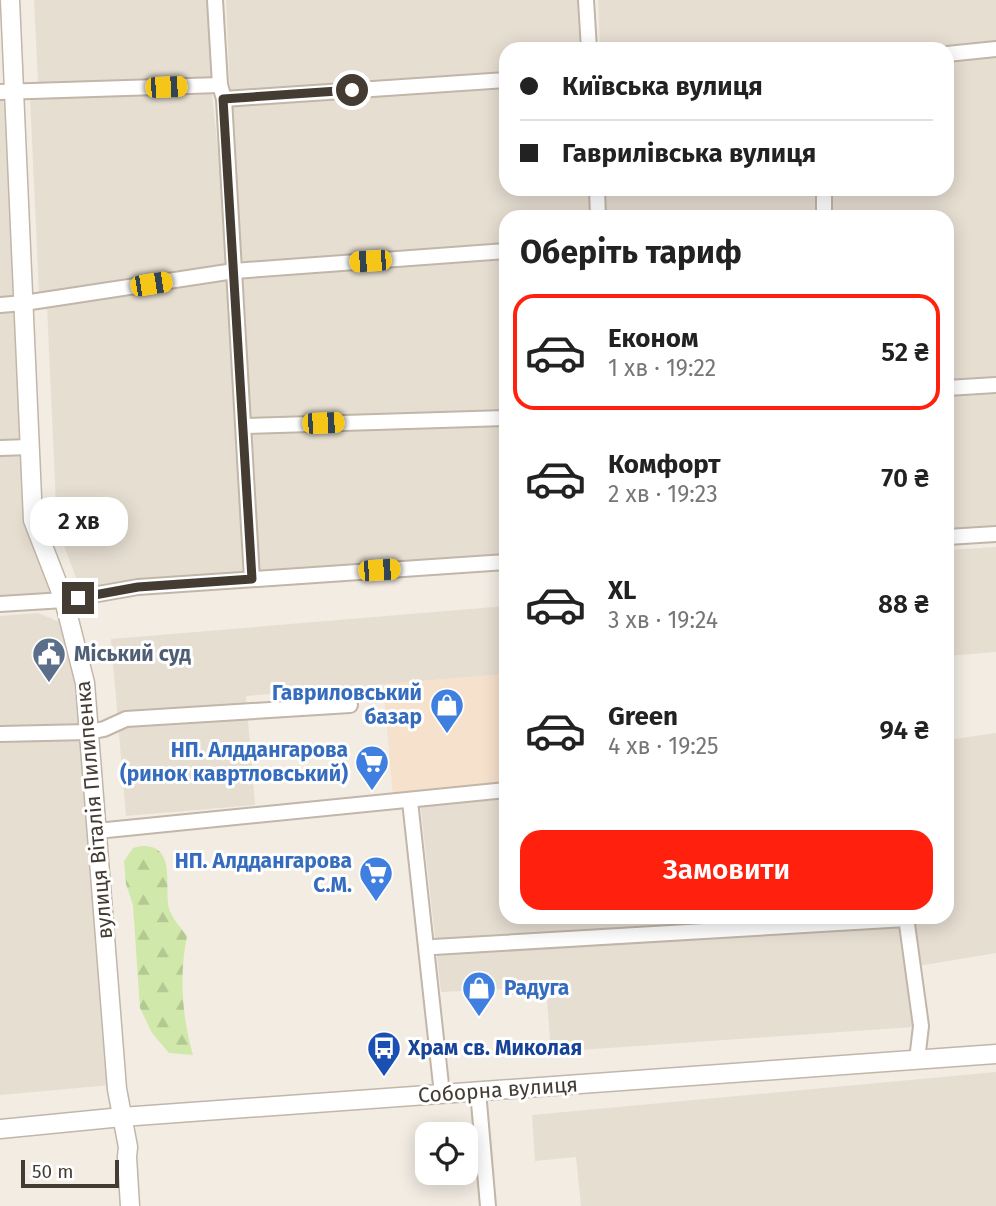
<!DOCTYPE html>
<html lang="uk">
<head>
<meta charset="utf-8">
<style>
	body { margin:0; font-family:"Fira Sans",sans-serif; background:#f6f6f6; color:#222; height:100vh; display:flex; flex-direction:column; font-size:26px; white-space:nowrap }
	* { box-sizing:border-box; margin:0 }
	p { font-size:23px; color:#767676 }
	.icon { flex:none; width:38px; height:38px; fill:none; stroke:currentColor; stroke-width:2; stroke-linecap:round; stroke-linejoin:round }
	.map { position:relative; flex:1; overflow:hidden }
	.side { position:absolute; left:499px; top:210px; width:455px; height:714px; display:flex; flex-direction:column; background:#fff; border-radius:21px; box-shadow:0 4px 18px #0003 }
	.side>* { flex:none }
	.banner { position:absolute; left:499px; top:42px; width:455px; height:154px; border-radius:21px; box-shadow:0 4px 18px #0003; display:grid; align-content:center; height:154px; padding:0 21px; background:#fff }
	.controls { position:absolute; left:415px; top:1122px; display:grid; gap:14px }
	.controls a { display:grid; place-items:center; width:63px; height:63px; border-radius:14px; background:#fff; box-shadow:0 4px 18px #0003; font-size:35px }
	.scale { position:absolute; left:21px; bottom:18px; width:98px; box-sizing:border-box; padding-left:7px; border:4px solid #443c33; border-top:0; font-size:19px; line-height:24px; white-space:nowrap; color:#443c33; -webkit-text-stroke:5px #fff; paint-order:stroke }
	.end { position:absolute; width:32px; height:32px; margin:-16px; border:9px solid #443c33; background:#fff; box-shadow:0 0 0 4px #fff }
	.from { border-radius:50% }
	.bubble { position:absolute; height:49px; border-radius:21px; background:#fff; box-shadow:0 4px 18px #0003; font-size:23px; font-weight:600; line-height:49px; text-align:center }
	.car { position:absolute; width:21px; height:42px; margin:-21px -10px; border-radius:9px; box-shadow:0 0 5px 2px #0007; background:linear-gradient(#f5c518 24%,#345 0 40%,#f5c518 0 76%,#345 0 86%,#f5c518 0) }
	.banner b { display:flex; align-items:center; gap:24px; height:66px; font-size:26px }
	.banner b+b { border-top:2px solid #e0e0e0 }
	.banner i { width:18px; height:18px; background:#222 }
	ul { padding:0; list-style:none }
	li { display:flex; align-items:center; gap:21px; height:116px; margin:0 14px 10px; padding:0 7px; border:4px solid transparent; border-radius:21px }
	li div { flex:1 }
	li b { display:block; font-size:26px }
	li em { font-style:normal; font-weight:600 }
	li.selected { border-color:#ff210d }
	li>.icon { width:63px; height:63px; stroke-width:1.5 }
	h2 { padding:0 21px; font-size:32px; line-height:84px }
	.cta { display:flex; gap:14px; margin-top:auto; padding:14px 21px }
	.cta a { flex:1; height:80px; border-radius:21px; background:#ff210d; color:#fff; font-size:28px; font-weight:600; line-height:80px; text-align:center }
	.map>svg:first-child { display:block }
	.residential { fill:#e6ded1 }
	.commercial { fill:#f6e1cc }
	.forest { fill:url(#forest-firs) }
	.lines { fill:none; stroke-linecap:round; stroke-linejoin:round }
	.minor-casing { stroke:#c1b6a8; stroke-width:18 }
	.tertiary-casing { stroke:#c1b6a8; stroke-width:21 }
	.minor { stroke:#fff; stroke-width:14 }
	.tertiary { stroke:#fff; stroke-width:18 }
	.route { stroke:#443c33; stroke-width:9 }
	.labels { text-anchor:middle; dominant-baseline:central; stroke-width:6; stroke-linejoin:round; paint-order:stroke }
	.service-label { font-size:21px; font-weight:bold; fill:#4e5e75; stroke:#fff; text-anchor:start }
	.shop-label { font-size:21px; font-weight:bold; fill:#366cbe; stroke:#fff; text-anchor:end }
	.street-label { font-size:21px; fill:#443c33; stroke:#fff }
	.transit-label { font-size:21px; font-weight:bold; fill:#164399; stroke:#fff; text-anchor:start }
</style>
</head>
<body>
<div class="map">
<svg width="996" height="1206" viewBox="0 0 996 1206">
	<defs>
		<pattern id="forest-firs" width="22" height="20" patternUnits="userSpaceOnUse" patternTransform="scale(1.75)"><rect width="22" height="20" fill="#d0e8a9"/><path d="M5 1l3.5 6h-7zM16 11l3.5 6h-7z" fill="#b4c892"/></pattern>
	</defs>
	<rect width="100%" height="100%" fill="#f2ece3"/>
	<g class="residential">
		<path d="M34 0H208L212 78 38 83Z"/>
		<path d="M226 0H581L583 49H506V75L230 92Z"/>
		<path d="M598 0H996V43L900 49H600Z"/>
		<path d="M996 54V378L947 380V217H832L831 189H947V60Z"/>
		<path d="M506 88V189H590L592 217H506V244L240 264 231 106Z"/>
		<path d="M212 94 230 264 39 294 30 96Z"/>
		<path d="M7 95 18 300 0 301V96Z"/>
		<path d="M604 189H815L816 217H605Z"/>
		<path d="M506 259V411L251 418 243 279Z"/>
		<path d="M226 280 245 575 81 591 57 527 47 306Z"/>
		<path d="M0 313H16L24 442 0 444Z"/>
		<path d="M996 392V528L947 530V395Z"/>
		<path d="M506 423V556L258 573 251 432Z"/>
		<path d="M25 454 56 595 0 598V456Z"/>
		<path d="M996 547V652L947 656V550Z"/>
		<path d="M506 606V674L246 696 255 805 126 816 111 639Z"/>
		<path d="M38 613 62 623 71 643 111 1085 0 1095V616Z"/>
		<path d="M996 733V953L918 966 912 917H947V740Z"/>
		<path d="M506 794V917H899L913 1027 551 1052 546 987 441 992 420 802Z"/>
		<path d="M996 1072V1206H581L576 1157 535 1161 532 1115Z"/>
	</g>
	<path class="commercial" d="M506 674V787L393 796 383 684Z"/>
	<path class="forest" d="M141 846C177 844 164 886 169 908 171 917 181 928 187 936 179 975 182 1017 193 1055L169 1053 152 1033 140 1008 133 905 126 884 124 861 133 848Z"/>
	<g class="lines">
		<g class="minor-casing">
			<g id="minor">
				<path d="M215 0 220 85 224 99 252 579"/>
				<path d="M586 0 589 49"/>
				<path d="M947 54 996 49"/>
				<path d="M0 92 220 85"/>
				<path d="M224 99 506 80"/>
				<path d="M597 189 598 217"/>
				<path d="M824 189V217"/>
				<path d="M0 305 24 303 234 271 506 251"/>
				<path d="M947 388 996 385"/>
				<path d="M244 426 506 418"/>
				<path d="M0 448 30 447"/>
				<path d="M947 537 996 534"/>
				<path d="M0 604 64 600 138 587 506 562"/>
				<path d="M0 734 89 732 104 729 126 719 350 705"/>
				<path d="M410 801 442 1094"/>
				<path d="M97 831 506 790"/>
				<path d="M906 917 921 1026 917 1060"/>
				<path d="M434 947 906 919"/>
				<path d="M478 1091 488 1206"/>
			</g>
		</g>
		<g class="tertiary-casing">
			<g id="tertiary">
				<path d="M10 0 33 520 64 600 85 683 117 1089 128 1147 127 1157 130 1206"/>
				<path d="M0 1129 122 1117 996 1054"/>
			</g>
		</g>
		<use href="#minor" class="minor"/>
		<use href="#tertiary" class="tertiary"/>
	</g>
	<g class="lines">
		<path class="route" d="M78 598 138 587 252 579 223 99 352 90"/>
	</g>
	<defs>
		<g id="civic-pin" transform="scale(1.75)"><path d="M0 17L-7.5 6A9.5 9.5 0 1 1 7.5 6Z" fill="#5c6f8a" stroke="#fff"/><path d="M-.6-6.5H3V-4.5H.6V-3L4-1V1h2V6H-6V1h2V-1L-.6-3ZM-1.2 2.5V6h2.4V2.5Z" fill="#fff"/></g>
		<g id="shop-pin" transform="scale(1.75)"><path d="M0 17L-7.5 6A9.5 9.5 0 1 1 7.5 6Z" fill="#3f7fe0" stroke="#fff"/><path d="M-5-2.5h2.3a2.7 3.5 0 0 1 5.4 0H5L5.5 6h-11ZM-1.5-2.5h3a1.5 2.3 0 0 0-3 0Z" fill="#fff"/></g>
		<g id="supermarket-pin" transform="scale(1.75)"><path d="M0 17L-7.5 6A9.5 9.5 0 1 1 7.5 6Z" fill="#3f7fe0" stroke="#fff"/><path d="M-6-5.5h2.5l.6 2H6L4.5 2H-2.5L-4.4-4H-6ZM-1.5 3.2a1.3 1.3 0 1 0 .1 0ZM3 3.2a1.3 1.3 0 1 0 .1 0Z" fill="#fff"/></g>
		<g id="bus-pin" transform="scale(1.75)"><path d="M0 17L-7.5 6A9.5 9.5 0 1 1 7.5 6Z" fill="#1a4fb4" stroke="#fff"/><path d="M-5-6H5V4H4V6H2V4H-2V6H-4V4H-5ZM-3.5-4V0h7V-4ZM-3.5 1.2v1.5H-2V1.2ZM2 1.2v1.5H3.5V1.2Z" fill="#fff"/></g>
	</defs>
	<g fill-rule="evenodd">
		<use href="#civic-pin" x="49" y="654"/>
		<use href="#shop-pin" x="447" y="705"/>
		<use href="#supermarket-pin" x="372" y="762"/>
		<use href="#supermarket-pin" x="376" y="873"/>
		<use href="#shop-pin" x="479" y="988"/>
		<use href="#bus-pin" x="384" y="1048"/>
	</g>
	<g class="labels">
		<g class="service-label">
			<text x="74" y="654">Міський суд</text>
		</g>
		<g class="shop-label">
			<text x="422" y="693">Гавриловський<tspan x="422" dy="24">базар</tspan></text>
			<text x="348" y="750">НП. Алддангарова<tspan x="348" dy="24">(ринок кавртловський)</tspan></text>
			<text x="352" y="861">НП. Алддангарова<tspan x="352" dy="24">С.М.</tspan></text>
			<text x="504" y="988" text-anchor="start">Радуга</text>
		</g>
		<g class="street-label">
			<text transform="translate(94 810) rotate(-95)">вулиця Віталія Пилипенка</text>
			<text transform="translate(498 1090) rotate(-4)">Соборна вулиця</text>
		</g>
		<g class="transit-label">
			<text x="408" y="1048">Храм св. Миколая</text>
		</g>
	</g>
</svg>
<div class="controls">
<a><svg class="icon" aria-label="locate" viewBox="0 0 24 24"><circle cx="12" cy="12" r="6"/><path d="M12 2v4M12 18v4M2 12h4M18 12h4"/></svg></a>
</div>
<div class="scale">50 m</div>
<i class="end from" style="left:352px;top:90px"></i>
<i class="end" style="left:78px;top:598px"></i>
<div class="bubble" style="left:30px;top:497px;width:98px">2 хв</div>
<i class="car" style="left:166px;top:87px;rotate:88deg"></i>
<i class="car" style="left:370px;top:261px;rotate:266deg"></i>
<i class="car" style="left:151px;top:284px;rotate:81deg"></i>
<i class="car" style="left:323px;top:423px;rotate:88deg"></i>
<i class="car" style="left:379px;top:570px;rotate:86deg"></i>
<div class="banner">
<b><i class="from"></i>Київська вулиця</b>
<b><i></i>Гаврилівська вулиця</b>
</div>
<section class="side">
<h2>Оберіть тариф</h2>
<ul>
<li class="selected"><svg class="icon" aria-label="car" viewBox="0 0 24 24"><path d="M5 17H2v-5l4-1 3-4h7l3 4 3 1v5h-3M9 17h6M6 11h13"/><circle cx="7" cy="17" r="2"/><circle cx="17" cy="17" r="2"/></svg><div><b>Економ</b><p>1 хв · 19:22</p></div><em>52 ₴</em></li>
<li><svg class="icon" aria-label="car" viewBox="0 0 24 24"><path d="M5 17H2v-5l4-1 3-4h7l3 4 3 1v5h-3M9 17h6M6 11h13"/><circle cx="7" cy="17" r="2"/><circle cx="17" cy="17" r="2"/></svg><div><b>Комфорт</b><p>2 хв · 19:23</p></div><em>70 ₴</em></li>
<li><svg class="icon" aria-label="car" viewBox="0 0 24 24"><path d="M5 17H2v-5l4-1 3-4h7l3 4 3 1v5h-3M9 17h6M6 11h13"/><circle cx="7" cy="17" r="2"/><circle cx="17" cy="17" r="2"/></svg><div><b>XL</b><p>3 хв · 19:24</p></div><em>88 ₴</em></li>
<li><svg class="icon" aria-label="car" viewBox="0 0 24 24"><path d="M5 17H2v-5l4-1 3-4h7l3 4 3 1v5h-3M9 17h6M6 11h13"/><circle cx="7" cy="17" r="2"/><circle cx="17" cy="17" r="2"/></svg><div><b>Green</b><p>4 хв · 19:25</p></div><em>94 ₴</em></li>
</ul>
<div class="cta"><a>Замовити</a></div>
</section>
</div>
</body>
</html>
